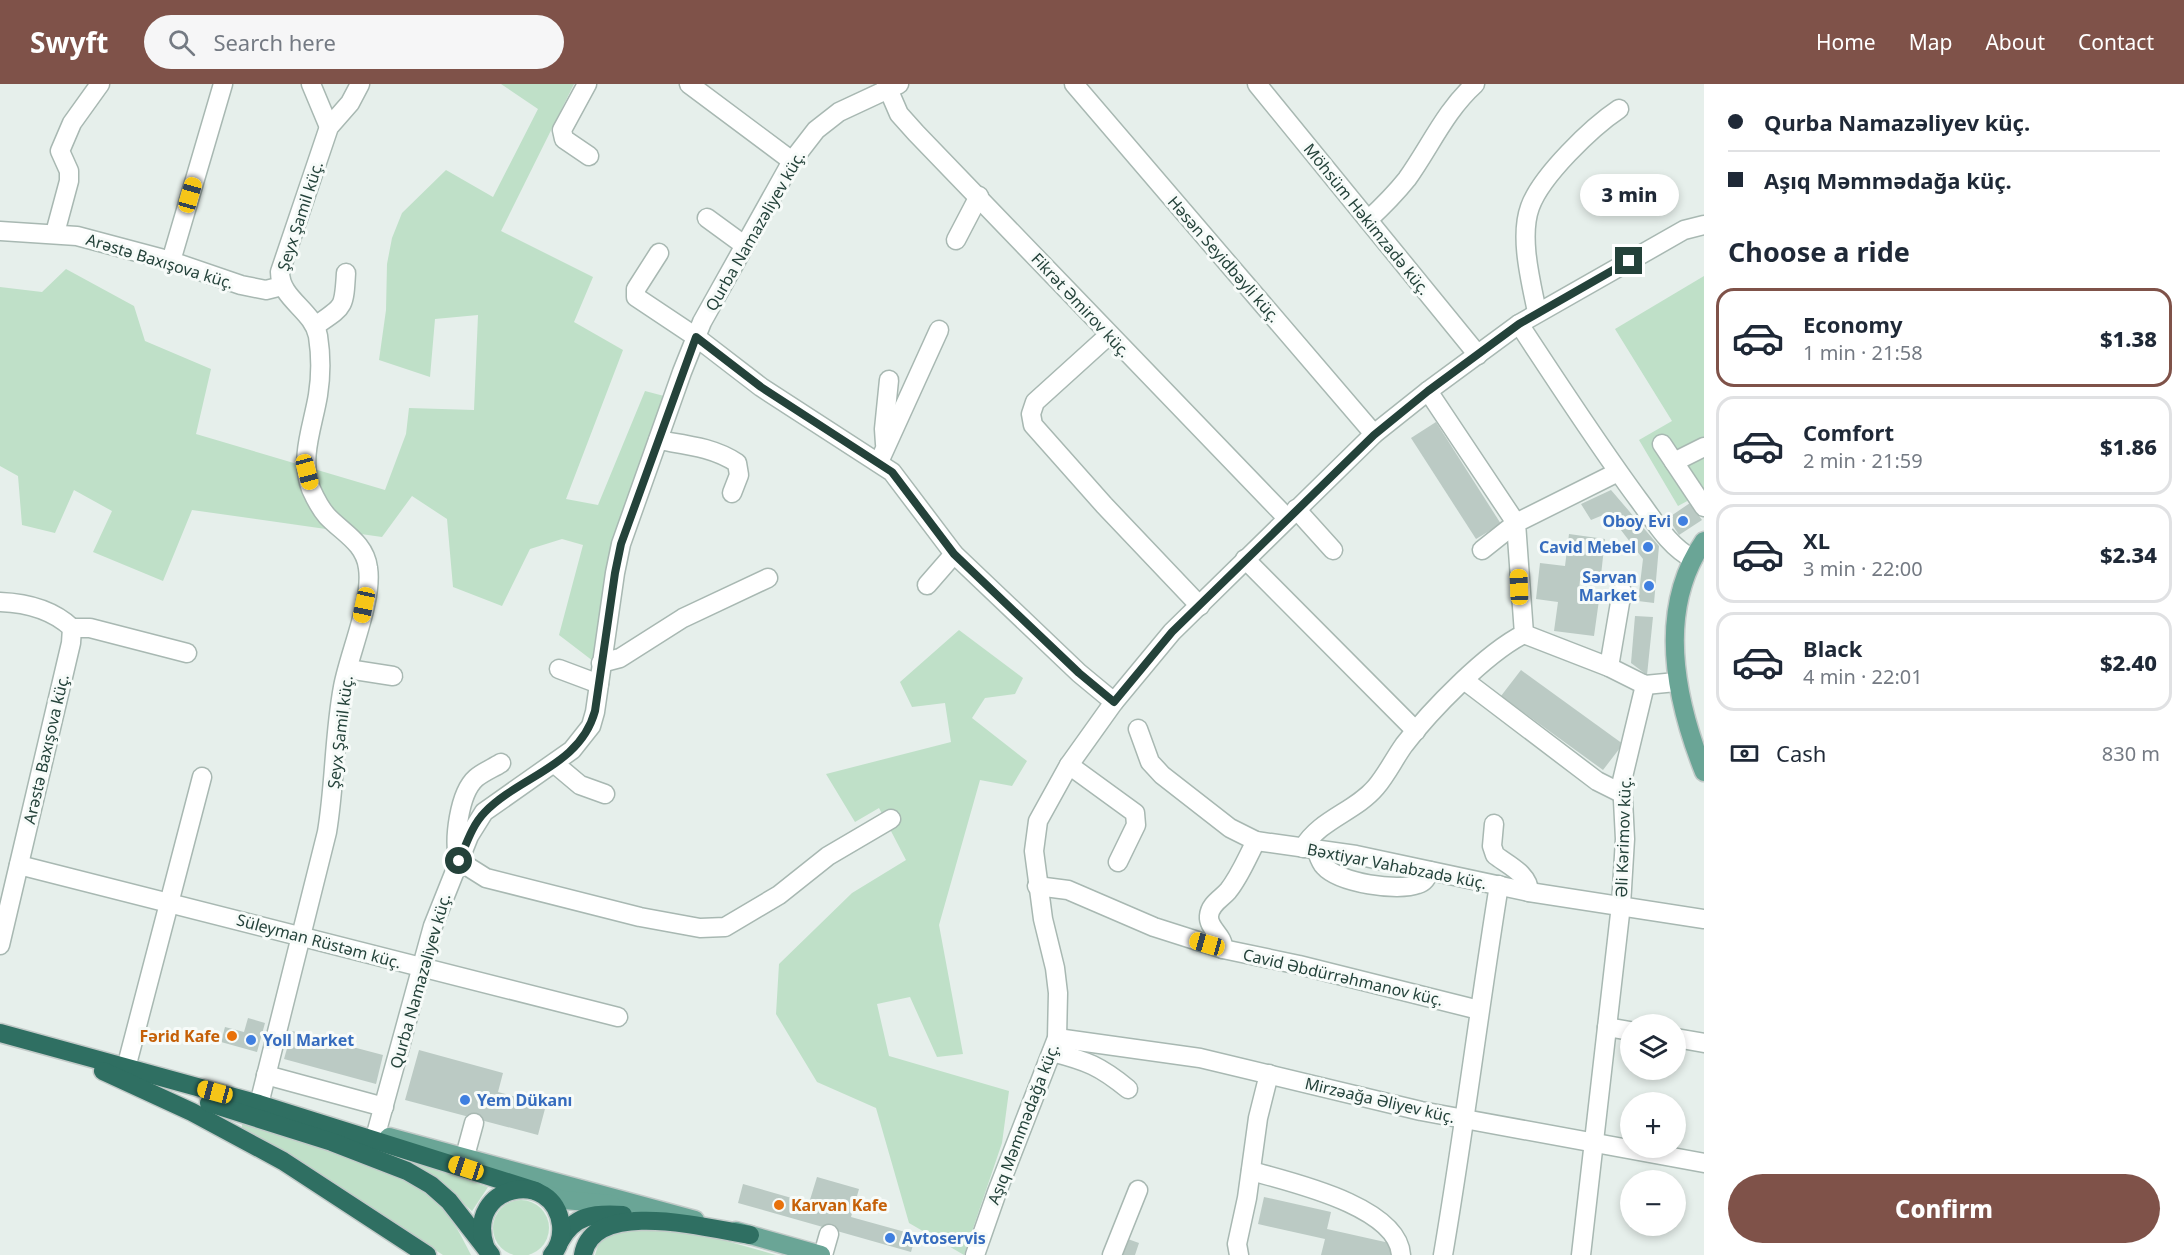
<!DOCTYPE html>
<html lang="en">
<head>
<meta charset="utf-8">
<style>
	body { margin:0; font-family:"Noto Sans",sans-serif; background:#f6f6f7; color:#1f2937; height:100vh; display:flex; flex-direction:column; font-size:22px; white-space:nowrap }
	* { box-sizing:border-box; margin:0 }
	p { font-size:20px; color:#747a83 }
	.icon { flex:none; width:33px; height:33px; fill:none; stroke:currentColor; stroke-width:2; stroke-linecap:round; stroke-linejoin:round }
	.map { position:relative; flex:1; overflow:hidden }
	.details { display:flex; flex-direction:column; background:#fff; width:480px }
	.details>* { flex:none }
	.top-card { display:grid; align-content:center; height:132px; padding:0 24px; background:#fff }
	.tools { position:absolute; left:1620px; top:930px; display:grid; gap:12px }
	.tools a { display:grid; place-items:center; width:66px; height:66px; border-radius:50%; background:#fff; box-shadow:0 3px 9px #0003; font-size:30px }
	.end { position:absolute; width:27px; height:27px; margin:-14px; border:8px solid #24423a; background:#fff; box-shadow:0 0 0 3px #fff }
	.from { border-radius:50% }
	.bubble { position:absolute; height:42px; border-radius:21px; background:#fff; box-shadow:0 3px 9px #0003; font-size:20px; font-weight:800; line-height:42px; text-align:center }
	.car { position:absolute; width:18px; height:36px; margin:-18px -9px; border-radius:8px; box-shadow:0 0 4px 2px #0007; background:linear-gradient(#f5c518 24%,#345 0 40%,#f5c518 0 76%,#345 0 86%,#f5c518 0) }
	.top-card b { display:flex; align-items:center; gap:21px; height:57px; font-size:22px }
	.top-card b+b { border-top:2px solid #e0e1e3 }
	.top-card i { width:15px; height:15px; background:#1f2937 }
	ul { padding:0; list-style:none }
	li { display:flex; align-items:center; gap:18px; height:99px; margin:0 12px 9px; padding:0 12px; border:3px solid #e0e1e3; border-radius:18px }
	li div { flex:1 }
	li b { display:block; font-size:22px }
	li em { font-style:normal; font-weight:800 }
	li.on { border-color:#7f5249 }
	li>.icon { width:54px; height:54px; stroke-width:1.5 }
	h2 { padding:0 24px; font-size:27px; line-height:72px }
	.pay { display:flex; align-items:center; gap:15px; height:66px; padding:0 24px; font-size:22px }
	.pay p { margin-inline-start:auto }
	.cta { display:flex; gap:12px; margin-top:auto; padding:12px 24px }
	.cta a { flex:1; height:69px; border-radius:36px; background:#7f5249; color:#fff; font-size:24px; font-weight:800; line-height:69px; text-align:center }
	header { display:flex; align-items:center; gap:36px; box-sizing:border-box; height:84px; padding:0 30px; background:#7f5249; color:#fff }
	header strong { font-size:28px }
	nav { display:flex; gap:33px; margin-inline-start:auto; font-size:21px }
	.search { width:420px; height:54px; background:#f6f6f7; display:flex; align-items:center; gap:15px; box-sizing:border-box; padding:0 21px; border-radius:33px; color:#747a83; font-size:22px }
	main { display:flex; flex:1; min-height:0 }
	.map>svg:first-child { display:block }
	.green { fill:#bfe0c8 }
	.building { fill:#bbcac4 }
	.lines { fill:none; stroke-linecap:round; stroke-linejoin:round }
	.minor-casing { stroke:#a8b8b2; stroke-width:21 }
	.major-casing { stroke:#c2cac8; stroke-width:21 }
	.highway-casing { stroke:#c2cac8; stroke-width:21 }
	.minor { stroke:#fff; stroke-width:18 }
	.major { stroke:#6aa596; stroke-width:18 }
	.highway { stroke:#2f6f62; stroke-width:18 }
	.route { stroke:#24423a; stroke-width:8 }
	.shop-dot { fill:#3f7fe0; stroke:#f7fbf9; stroke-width:2 }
	.food-dot { fill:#e8710a; stroke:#f7fbf9; stroke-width:2 }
	.labels { text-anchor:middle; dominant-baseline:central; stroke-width:6; stroke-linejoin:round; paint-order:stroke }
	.street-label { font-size:16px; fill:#24423a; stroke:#f7fbf9 }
	.shop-label { font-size:16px; font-weight:bold; fill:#366cbe; stroke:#f7fbf9; text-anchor:end }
	.food-label { font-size:16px; font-weight:bold; fill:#c56008; stroke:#f7fbf9; text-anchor:end }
</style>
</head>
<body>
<header>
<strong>Swyft</strong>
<div class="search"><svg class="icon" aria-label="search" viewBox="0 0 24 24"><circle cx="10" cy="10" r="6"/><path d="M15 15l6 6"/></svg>Search here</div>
<nav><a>Home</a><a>Map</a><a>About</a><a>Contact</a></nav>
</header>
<main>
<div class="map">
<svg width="1704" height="1171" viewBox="0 0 1704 1171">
	<rect width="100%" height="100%" fill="#e6efeb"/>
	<g class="green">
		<path d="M501 0H574L501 147 593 193 574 238 623 266 566 415 598 421 645 307 664 312 620 433 593 577 559 551 583 461 562 455 530 465 502 522 453 503 447 435 412 412 382 453 192 426 163 497 93 468 112 427 74 406 55 449 22 441 18 392 0 382V203L42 208 66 185 134 222 145 257 211 285 196 350 385 406 406 350 409 324 474 326 478 231 435 235 430 293 379 276 386 226 387 180 392 154 402 129 446 86 493 113 538 25Z"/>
		<path d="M1704 192V419L1691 415 1678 422 1639 356 1672 337 1615 245Z"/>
		<path d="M959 546 1023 594 1015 610 985 614 972 634 1027 677 1012 702 980 696 939 841 963 970 937 973 910 913 877 920 889 972 1009 1007 1002 1059 964 1171 909 1139 876 1024 817 998 776 930 779 880 852 809 906 776 879 724 855 738 826 690 951 658 945 619 912 623 900 598Z"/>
		<path d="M242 1037C303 1058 387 1075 436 1118 452 1132 461 1152 471 1171H443L242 1044Z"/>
		<path d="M382 1067 488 1103 472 1127 437 1096Z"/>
		<circle cx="521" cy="1144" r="28"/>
		<path d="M654 1144 698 1149 776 1171H595L600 1155 611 1148Z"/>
	</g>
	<g class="building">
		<path d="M1436 338 1501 440 1476 455 1411 354Z"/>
		<path d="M1611 406 1659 462 1654 519 1638 517 1643 475 1608 429 1591 436 1581 420Z"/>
		<path d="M1690 419 1702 436 1679 451 1668 434Z"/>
		<path d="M1569 450 1605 455 1601 491 1581 488 1578 513 1599 516 1594 552 1554 547 1558 518 1536 515 1540 479 1565 482Z"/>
		<path d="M1635 532 1653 533 1647 591 1631 579Z"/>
		<path d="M1521 586 1623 660 1603 686 1501 612Z"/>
		<path d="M248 934 265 939 257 968 221 958 225 943 244 948Z"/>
		<path d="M292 947 383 971 376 1000 284 975Z"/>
		<path d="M419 966 503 989 498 1008 546 1021 538 1051 405 1016Z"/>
		<path d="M817 1093 859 1105 851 1133 916 1151 911 1168 738 1119 743 1100 809 1119Z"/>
		<path d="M1264 1113 1331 1128 1327 1145 1394 1160 1391 1171H1321L1325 1155 1258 1140Z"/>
		<path d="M1125 1154 1139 1159 1135 1171H1120Z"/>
	</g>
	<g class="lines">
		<g class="minor-casing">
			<g id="minor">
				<path d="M311 0 329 43"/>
				<path d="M587 0 562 46 564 55 589 72"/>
				<path d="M689 0 792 77"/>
				<path d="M886 0 899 30 916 49 1287 434"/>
				<path d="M1074 0 1374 350"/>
				<path d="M1257 0 1478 271"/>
				<path d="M707 134 744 161"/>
				<path d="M1368 136C1382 123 1395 110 1407 95 1430 63 1445 27 1475 0"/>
				<path d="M0 147 77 152 171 177 241 201 266 206 282 202"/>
				<path d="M55 149 69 97V87L60 67 72 39 100 0"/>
				<path d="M956 156 979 112"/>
				<path d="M659 169 636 205V213L696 253 761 303 892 388 954 470 1079 589 1114 618"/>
				<path d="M171 177 223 0"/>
				<path d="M1537 228C1531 198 1519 153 1530 123 1541 92 1592 43 1619 25"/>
				<path d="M1519 240C1558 299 1596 358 1638 415 1654 436 1668 462 1693 475"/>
				<path d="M315 242C344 222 344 225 346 189"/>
				<path d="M1109 251 1035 318 1031 330 1033 341 1104 421 1200 522"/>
				<path d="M1428 307 1516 439 1482 466"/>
				<path d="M658 356C686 361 713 363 737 379L739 391 732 409"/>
				<path d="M885 360 884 345 889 296"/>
				<path d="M1662 360 1704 423"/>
				<path d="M879 378 939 246"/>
				<path d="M1674 378 1704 363"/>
				<path d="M1296 425 1333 466"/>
				<path d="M1245 475 1416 647"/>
				<path d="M927 501 954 470"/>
				<path d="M0 518C26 519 53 526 72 544L71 559 0 861"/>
				<path d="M72 544H90L187 569"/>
				<path d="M1524 550 1609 583 1645 601 1676 598"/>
				<path d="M601 579 620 574 683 534 768 494"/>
				<path d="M1609 583 1622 507"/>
				<path d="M348 585 393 592"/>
				<path d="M559 585 599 600"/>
				<path d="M1464 596 1597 697 1621 709"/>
				<path d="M1138 645 1150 678 1162 691 1230 744 1256 757 1356 771 1529 808 1704 835"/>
				<path d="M501 679C493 684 483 688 476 694 459 709 453 757 459 777L486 794 640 833 700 844 725 843 779 811 828 772 891 735"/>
				<path d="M555 680 580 701 605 710"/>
				<path d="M1069 681 1135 729 1136 741 1118 778"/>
				<path d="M1494 740 1492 762 1495 771C1508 781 1529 790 1529 808"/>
				<path d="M1303 764C1320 735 1355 728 1376 703 1387 690 1394 675 1404 661 1430 627 1486 569 1524 550L1516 439 1618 388"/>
				<path d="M1316 765C1318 770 1320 778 1324 782 1339 799 1398 808 1418 800 1425 798 1427 793 1430 787"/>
				<path d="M19 781 618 933"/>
				<path d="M1037 802 1068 806 1154 843 1223 865 1299 881 1479 926"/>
				<path d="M1223 865C1224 851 1208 845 1209 832 1210 820 1221 815 1228 807 1240 792 1247 774 1256 757"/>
				<path d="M1607 943 1630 947"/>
				<path d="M1057 954 1200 974 1421 1027 1704 1079"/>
				<path d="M1676 954 1704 959"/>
				<path d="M1052 968C1087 977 1100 982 1128 1005"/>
				<path d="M126 984 202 693"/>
				<path d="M266 991 384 1023"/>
				<path d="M259 1020 327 748C335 700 334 651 343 603 349 570 373 516 368 484 365 459 343 449 327 432 320 424 315 414 311 405 299 374 313 342 318 311 321 292 321 271 318 252 313 226 280 215 280 188L329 43 350 19 360 0"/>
				<path d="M376 1050 433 842 469 752 484 728 572 666 591 642 595 628 615 489 621 460 682 288 702 238 792 77 816 46 839 28 899 0"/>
				<path d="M465 1072 474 1039"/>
				<path d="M1251 1087C1290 1098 1398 1122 1401 1171"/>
				<path d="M823 1171 829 1150"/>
				<path d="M975 1171 997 1108 1057 954 1058 909 1055 884 1043 835 1034 767 1038 737 1069 681 1114 618 1172 548 1374 350 1428 307 1519 240 1684 146 1704 141"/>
				<path d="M1112 1171 1138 1106"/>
				<path d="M1239 1171 1237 1160 1247 1114 1258 1034 1269 990"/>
				<path d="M1443 1171C1464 1048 1479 925 1499 801"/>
				<path d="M1581 1171 1621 821 1625 755 1622 697 1645 601"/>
			</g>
		</g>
		<g class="major-casing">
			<g id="major">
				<path d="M1704 457C1656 526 1675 615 1704 688"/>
				<path d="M389 1053 695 1136"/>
				<path d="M539 1108 564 1116 611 1120"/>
				<path d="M736 1147 821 1171"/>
			</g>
		</g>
		<g class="highway-casing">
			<g id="highway">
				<path d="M0 949 259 1020 536 1107"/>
				<path d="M103 987 192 1028 283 1077 427 1171"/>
				<path d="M209 1019 332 1058 407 1087 431 1101 449 1117 491 1171"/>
				<path d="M560 1157C574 1131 594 1129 623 1131"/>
				<path d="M485 1162C465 1100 554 1083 561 1141 562 1152 559 1163 552 1171"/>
				<path d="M583 1171C593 1113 711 1145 750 1151"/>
			</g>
		</g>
		<use href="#minor" class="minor"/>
		<use href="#major" class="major"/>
		<use href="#highway" class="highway"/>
	</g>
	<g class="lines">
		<path class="route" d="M459 777C466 761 472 741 485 728 520 692 580 682 595 627L615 489 621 460 696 253 761 303 892 388 954 470 1079 589 1114 618 1172 548 1374 351 1428 307 1519 240 1629 177"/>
	</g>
	<g class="shop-dot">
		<circle cx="1683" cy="437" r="6"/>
		<circle cx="1648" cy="463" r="6"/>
		<circle cx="1649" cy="502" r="6"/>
		<circle cx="251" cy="956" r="6"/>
		<circle cx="465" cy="1016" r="6"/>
		<circle cx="890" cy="1154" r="6"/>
	</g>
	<g class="food-dot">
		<circle cx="232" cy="952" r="6"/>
		<circle cx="779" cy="1121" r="6"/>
	</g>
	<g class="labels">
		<g class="street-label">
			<text transform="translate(300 132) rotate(-72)">Şeyx Şamil küç.</text>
			<text transform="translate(1367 135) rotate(51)">Möhsüm Həkimzadə küç.</text>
			<text transform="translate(755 147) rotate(-60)">Qurba Namazəliyev küç.</text>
			<text transform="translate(1224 175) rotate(49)">Həsən Seyidbəyli küç.</text>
			<text transform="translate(160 177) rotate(17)">Arəstə Baxışova küç.</text>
			<text transform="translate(1081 221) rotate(47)">Fikrət Əmirov küç.</text>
			<text transform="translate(340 648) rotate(-83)">Şeyx Şamil küç.</text>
			<text transform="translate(46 665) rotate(-77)">Arəstə Baxışova küç.</text>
			<text transform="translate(1623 753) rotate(-88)">Əli Kərimov küç.</text>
			<text transform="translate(1397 782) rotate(11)">Bəxtiyar Vahabzadə küç.</text>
			<text transform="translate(319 857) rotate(15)">Süleyman Rüstəm küç.</text>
			<text transform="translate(1343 893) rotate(13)">Cavid Əbdürrəhmanov küç.</text>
			<text transform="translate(420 897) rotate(-74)">Qurba Namazəliyev küç.</text>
			<text transform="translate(1380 1016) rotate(13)">Mirzəağa Əliyev küç.</text>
			<text transform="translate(1023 1040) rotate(-69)">Aşıq Məmmədağa küç.</text>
		</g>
		<g class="shop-label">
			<text x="1671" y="437">Oboy Evi</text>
			<text x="1636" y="463">Cavid Mebel</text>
			<text x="1637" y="493">Sərvan<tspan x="1637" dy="18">Market</tspan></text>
			<text x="263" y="956" text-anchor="start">Yoll Market</text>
			<text x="477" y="1016" text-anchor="start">Yem Dükanı</text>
			<text x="902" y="1154" text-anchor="start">Avtoservis</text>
		</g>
		<g class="food-label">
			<text x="220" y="952">Fərid Kafe</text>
			<text x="791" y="1121" text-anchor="start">Karvan Kafe</text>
		</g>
	</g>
</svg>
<div class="tools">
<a><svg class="icon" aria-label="layers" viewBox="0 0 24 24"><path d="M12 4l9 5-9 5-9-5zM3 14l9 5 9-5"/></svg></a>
<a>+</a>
<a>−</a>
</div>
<i class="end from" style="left:459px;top:777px"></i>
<i class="end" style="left:1629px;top:177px"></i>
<div class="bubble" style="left:1580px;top:90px;width:99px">3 min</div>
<i class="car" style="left:190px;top:111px;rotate:16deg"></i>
<i class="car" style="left:307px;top:388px;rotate:165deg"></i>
<i class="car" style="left:1519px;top:503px;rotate:358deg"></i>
<i class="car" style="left:364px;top:521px;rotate:192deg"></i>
<i class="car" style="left:1207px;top:860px;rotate:286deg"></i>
<i class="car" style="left:215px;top:1008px;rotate:285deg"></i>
<i class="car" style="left:466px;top:1084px;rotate:288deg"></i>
</div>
<section class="details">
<div class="top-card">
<b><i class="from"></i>Qurba Namazəliyev küç.</b>
<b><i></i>Aşıq Məmmədağa küç.</b>
</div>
<h2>Choose a ride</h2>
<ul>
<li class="on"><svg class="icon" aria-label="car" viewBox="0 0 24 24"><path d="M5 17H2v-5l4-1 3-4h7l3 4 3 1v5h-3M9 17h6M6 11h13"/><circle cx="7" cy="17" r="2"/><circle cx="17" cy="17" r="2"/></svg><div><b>Economy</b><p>1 min · 21:58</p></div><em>$1.38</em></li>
<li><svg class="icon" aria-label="car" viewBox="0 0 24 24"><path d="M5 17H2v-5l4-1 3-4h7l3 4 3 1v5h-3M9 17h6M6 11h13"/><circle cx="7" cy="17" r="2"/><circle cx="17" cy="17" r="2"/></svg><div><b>Comfort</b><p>2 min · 21:59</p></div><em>$1.86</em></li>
<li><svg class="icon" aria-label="car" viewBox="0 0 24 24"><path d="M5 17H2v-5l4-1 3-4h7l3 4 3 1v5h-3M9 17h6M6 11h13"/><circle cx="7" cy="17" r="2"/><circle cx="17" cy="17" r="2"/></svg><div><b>XL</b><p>3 min · 22:00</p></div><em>$2.34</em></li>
<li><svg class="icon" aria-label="car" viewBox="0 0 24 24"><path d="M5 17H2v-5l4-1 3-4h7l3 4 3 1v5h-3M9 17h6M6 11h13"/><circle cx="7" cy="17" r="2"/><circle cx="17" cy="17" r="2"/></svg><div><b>Black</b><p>4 min · 22:01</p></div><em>$2.40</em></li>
</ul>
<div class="pay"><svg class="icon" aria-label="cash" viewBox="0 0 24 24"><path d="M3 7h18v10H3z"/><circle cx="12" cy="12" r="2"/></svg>Cash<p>830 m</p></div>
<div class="cta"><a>Confirm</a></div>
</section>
</main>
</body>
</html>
